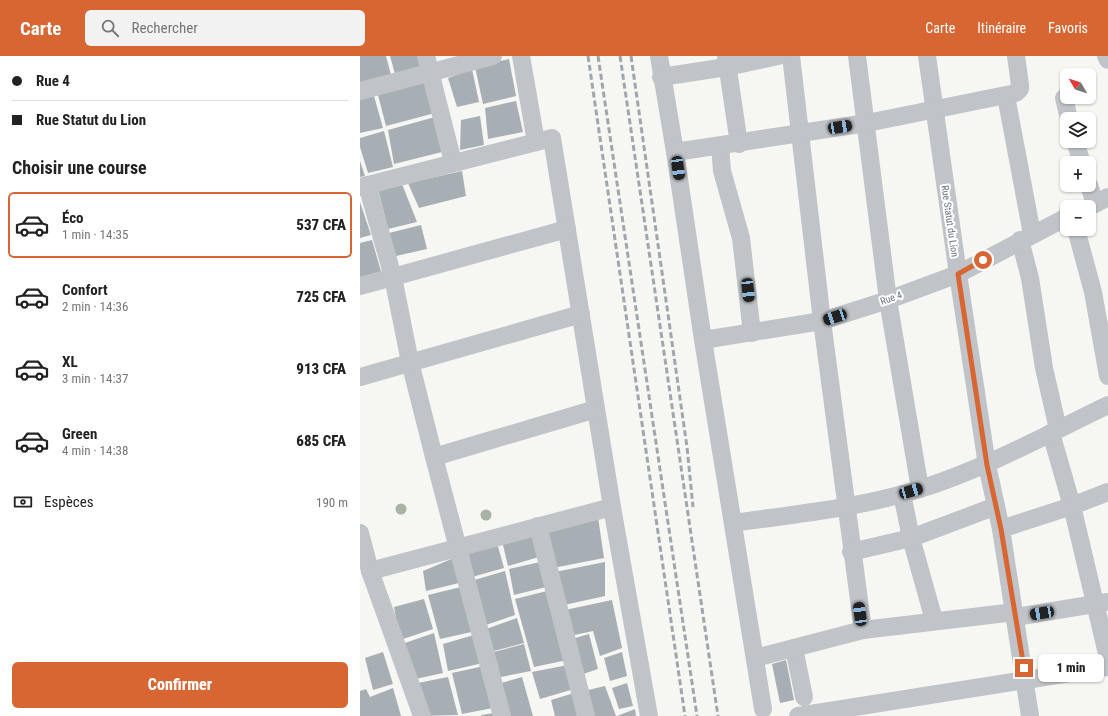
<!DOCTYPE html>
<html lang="fr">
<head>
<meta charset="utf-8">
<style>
	body { margin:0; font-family:"Roboto Condensed",sans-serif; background:#f2f2f2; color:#222; height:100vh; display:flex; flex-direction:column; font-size:15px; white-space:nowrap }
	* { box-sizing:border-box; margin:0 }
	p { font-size:13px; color:#767676 }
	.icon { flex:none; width:22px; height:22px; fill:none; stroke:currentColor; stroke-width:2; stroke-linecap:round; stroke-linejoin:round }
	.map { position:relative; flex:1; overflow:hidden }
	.details { display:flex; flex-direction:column; background:#fff; width:360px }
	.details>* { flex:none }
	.top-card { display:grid; align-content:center; height:88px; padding:0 12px; background:#fff }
	.needle { width:26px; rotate:309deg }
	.buttons { position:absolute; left:700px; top:12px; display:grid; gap:8px }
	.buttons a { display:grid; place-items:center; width:36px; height:36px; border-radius:6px; background:#fff; box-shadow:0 1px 3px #0004; font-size:20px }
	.end { position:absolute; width:18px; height:18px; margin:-9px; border:5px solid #d86632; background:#fff; box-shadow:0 0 0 2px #fff }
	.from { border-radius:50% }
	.bubble { position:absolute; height:28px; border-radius:6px; background:#fff; box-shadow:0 1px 3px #0004; font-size:13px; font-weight:800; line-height:28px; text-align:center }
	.car { position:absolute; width:12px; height:24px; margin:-12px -6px; border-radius:5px; box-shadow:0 0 3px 1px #0007; background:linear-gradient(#222 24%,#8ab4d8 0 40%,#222 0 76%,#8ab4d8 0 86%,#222 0) }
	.top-card b { display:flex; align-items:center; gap:14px; height:38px; font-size:15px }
	.top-card b+b { border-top:1px solid #e0e0e0 }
	.top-card i { width:10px; height:10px; background:#222 }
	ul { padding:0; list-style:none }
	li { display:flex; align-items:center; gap:12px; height:66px; margin:0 8px 6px; padding:0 4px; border:2px solid transparent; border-radius:6px }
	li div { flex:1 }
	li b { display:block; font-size:15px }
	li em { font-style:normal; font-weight:800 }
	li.active { border-color:#d86632 }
	li>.icon { width:36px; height:36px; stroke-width:1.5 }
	h2 { padding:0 12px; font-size:18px; line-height:48px }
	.pay { display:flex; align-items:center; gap:10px; height:44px; padding:0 12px; font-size:15px }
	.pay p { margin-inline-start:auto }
	.button { display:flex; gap:8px; margin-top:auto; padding:8px 12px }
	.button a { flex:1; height:46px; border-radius:6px; background:#d86632; color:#fff; font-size:16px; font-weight:800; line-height:46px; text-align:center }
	header { display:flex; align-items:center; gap:24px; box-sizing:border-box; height:56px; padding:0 20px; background:#d86632; color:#fff }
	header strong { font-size:19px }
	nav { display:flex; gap:22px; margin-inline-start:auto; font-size:14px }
	.search { width:280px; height:36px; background:#f2f2f2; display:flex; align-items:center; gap:10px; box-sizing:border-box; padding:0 14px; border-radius:6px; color:#767676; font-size:15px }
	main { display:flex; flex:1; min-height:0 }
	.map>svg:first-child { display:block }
	.building { fill:#a7aeb4 }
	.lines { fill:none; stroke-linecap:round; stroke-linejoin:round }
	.street { stroke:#c0c3c7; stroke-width:18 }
	.rail { stroke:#a1a6ac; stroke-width:3; stroke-dasharray:6 3; stroke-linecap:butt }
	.tree { fill:#a8b2a5 }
	.route { stroke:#d86632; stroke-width:5 }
	.labels { text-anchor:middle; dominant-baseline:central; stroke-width:4; stroke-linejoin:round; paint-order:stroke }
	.street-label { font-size:10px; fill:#677482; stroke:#fff }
</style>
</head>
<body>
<header>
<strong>Carte</strong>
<div class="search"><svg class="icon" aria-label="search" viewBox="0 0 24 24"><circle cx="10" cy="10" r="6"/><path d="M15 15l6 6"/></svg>Rechercher</div>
<nav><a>Carte</a><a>Itinéraire</a><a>Favoris</a></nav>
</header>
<main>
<section class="details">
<div class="top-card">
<b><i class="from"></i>Rue 4</b>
<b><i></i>Rue Statut du Lion</b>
</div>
<h2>Choisir une course</h2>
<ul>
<li class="active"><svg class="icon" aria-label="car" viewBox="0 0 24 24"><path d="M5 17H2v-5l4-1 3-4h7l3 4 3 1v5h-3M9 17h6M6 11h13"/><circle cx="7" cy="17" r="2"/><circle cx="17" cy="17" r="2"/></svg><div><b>Éco</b><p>1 min · 14:35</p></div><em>537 CFA</em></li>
<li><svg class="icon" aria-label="car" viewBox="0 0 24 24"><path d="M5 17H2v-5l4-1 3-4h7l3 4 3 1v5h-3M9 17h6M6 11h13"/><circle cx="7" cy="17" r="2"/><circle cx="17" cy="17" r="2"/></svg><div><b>Confort</b><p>2 min · 14:36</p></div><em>725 CFA</em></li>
<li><svg class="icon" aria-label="car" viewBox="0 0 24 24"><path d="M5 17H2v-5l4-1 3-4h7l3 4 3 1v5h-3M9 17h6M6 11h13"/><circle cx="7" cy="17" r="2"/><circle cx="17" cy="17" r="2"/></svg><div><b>XL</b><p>3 min · 14:37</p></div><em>913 CFA</em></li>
<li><svg class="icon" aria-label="car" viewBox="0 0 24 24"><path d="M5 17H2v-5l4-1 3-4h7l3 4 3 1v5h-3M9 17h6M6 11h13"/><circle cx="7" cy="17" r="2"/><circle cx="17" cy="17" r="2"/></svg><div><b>Green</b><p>4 min · 14:38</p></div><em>685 CFA</em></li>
</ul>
<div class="pay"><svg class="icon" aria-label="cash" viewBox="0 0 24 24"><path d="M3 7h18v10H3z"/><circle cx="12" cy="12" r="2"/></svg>Espèces<p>190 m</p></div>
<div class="button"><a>Confirmer</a></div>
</section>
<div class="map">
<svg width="748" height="660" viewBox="0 0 748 660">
	<rect width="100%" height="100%" fill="#f6f6f3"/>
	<g class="building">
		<path d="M0 0H26L31 19 0 28Z"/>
		<path d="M30 0H60L64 12 35 18Z"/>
		<path d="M149 3 156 40 123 48 115 11Z"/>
		<path d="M112 13 119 46 97 51 88 22Z"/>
		<path d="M67 24 75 57 26 70 18 39Z"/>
		<path d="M14 40 23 72 0 77V43Z"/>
		<path d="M156 45 163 76 128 83 125 52Z"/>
		<path d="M120 60 124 89 100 94 101 64Z"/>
		<path d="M75 61 86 95 34 108 28 74Z"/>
		<path d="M24 75 33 111 8 117 0 91V82Z"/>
		<path d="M0 105 5 120 0 121Z"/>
		<path d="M102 115 106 140 59 152 48 127Z"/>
		<path d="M42 128 57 166 28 173 18 133Z"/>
		<path d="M0 146 11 179 0 182Z"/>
		<path d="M61 169 67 193 36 200 29 177Z"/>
		<path d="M12 184 22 219 0 225V187Z"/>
		<path d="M238 461 244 502 193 512 183 473Z"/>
		<path d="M173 478 179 501 148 510 142 485Z"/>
		<path d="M137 487 144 512 112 521 106 494Z"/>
		<path d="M96 501 103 526 66 535 63 515Z"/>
		<path d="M180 506 186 531 154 539 149 513Z"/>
		<path d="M245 506V540L204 549 195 516Z"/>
		<path d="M145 515 155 559 123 570 111 525Z"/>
		<path d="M105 530 116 575 80 583 68 539Z"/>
		<path d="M187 535 207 604 174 611 155 543Z"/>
		<path d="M64 543 73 573 40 584 34 551Z"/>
		<path d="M252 544 262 592 240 600 233 575 210 580 205 554Z"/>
		<path d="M157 562 164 587 130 596 126 573Z"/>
		<path d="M74 577 83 617 51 624 42 588Z"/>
		<path d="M229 578 238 613 220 619 212 583Z"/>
		<path d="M114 579 123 607 88 615 83 588Z"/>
		<path d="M164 588 171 615 136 622 130 597Z"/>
		<path d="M23 596 33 628 13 634 5 602Z"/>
		<path d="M262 596 267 620 250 625 244 602Z"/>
		<path d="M426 604 434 644 420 647 412 608Z"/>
		<path d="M208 609 214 633 180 643 172 616Z"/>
		<path d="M124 610 133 652 102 658 92 617Z"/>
		<path d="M88 621 98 659 58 660 53 628Z"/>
		<path d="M162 621 173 660H147L138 628Z"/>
		<path d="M267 627 273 650 259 653 252 632Z"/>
		<path d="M245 630 256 660H231L224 635Z"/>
		<path d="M33 632 41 660H0V635L6 633 10 641Z"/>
		<path d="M214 637 217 660H195L191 644Z"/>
		<path d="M275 653 276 660H257Z"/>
		<path d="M134 657 135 660H121V659Z"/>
	</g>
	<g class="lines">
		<g class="street">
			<path d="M66 0 93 106"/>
			<path d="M161 0 176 86"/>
			<path d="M299 0 315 96 343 284 403 653"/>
			<path d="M366 0 379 88"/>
			<path d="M431 0 462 265 503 574"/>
			<path d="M497 0 528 244 560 433"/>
			<path d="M567 0 598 218 627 409 641 473 670 660"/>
			<path d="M746 0 748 4"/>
			<path d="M301 21 367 11 418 0"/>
			<path d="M0 35 133 0"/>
			<path d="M646 40 672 178"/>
			<path d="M704 42 709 63"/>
			<path d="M715 85 722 107"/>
			<path d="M360 90 362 115 381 182 392 277"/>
			<path d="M315 96 507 67 656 37 660 33V29L656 0"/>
			<path d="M7 129 33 221 50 306 74 401 142 660"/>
			<path d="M729 129 735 148"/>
			<path d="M0 131 192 82 252 451 289 660"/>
			<path d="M729 151 748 141"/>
			<path d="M716 173 733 236 748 320"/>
			<path d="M660 184 670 222 684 312 698 373"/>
			<path d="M0 230 207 173"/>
			<path d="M343 284 462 265 528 244 598 218 707 161"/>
			<path d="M0 321 221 258"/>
			<path d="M691 377 712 450 748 602"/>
			<path d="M74 401 236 353"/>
			<path d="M542 438 551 482 574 564"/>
			<path d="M373 467C436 458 499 452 560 433 626 412 686 379 748 349"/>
			<path d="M178 470 226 660"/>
			<path d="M641 473 712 450 748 436"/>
			<path d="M0 477 10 515 62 660"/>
			<path d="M491 496 551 482 636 450"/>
			<path d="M10 515 252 451"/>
			<path d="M655 561 748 546"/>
			<path d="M434 592 444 641"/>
			<path d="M395 602 503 574 655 556"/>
			<path d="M438 660 748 611"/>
		</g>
		<g class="rail">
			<path d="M228 0 325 660"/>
			<path d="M238 0 337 660"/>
			<path d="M260 0 358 660"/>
			<path d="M271 0 327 391 333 451"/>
		</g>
	</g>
	<g class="tree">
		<circle cx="41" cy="453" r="5.5"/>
		<circle cx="126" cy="459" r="5.5"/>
	</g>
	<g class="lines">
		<path class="route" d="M623 204 598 218 627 409 641 473 664 612"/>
	</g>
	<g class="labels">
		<g class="street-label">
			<text transform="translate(590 165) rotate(82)">Rue Statut du Lion</text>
			<text transform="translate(531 242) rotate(-19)">Rue 4</text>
		</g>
	</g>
</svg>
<div class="buttons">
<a><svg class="needle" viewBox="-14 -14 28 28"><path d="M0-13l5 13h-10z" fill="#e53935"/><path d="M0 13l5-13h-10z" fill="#767676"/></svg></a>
<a><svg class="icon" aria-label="layers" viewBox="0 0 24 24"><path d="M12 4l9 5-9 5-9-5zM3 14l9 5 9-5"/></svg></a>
<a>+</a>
<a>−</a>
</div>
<i class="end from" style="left:623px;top:204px"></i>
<i class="end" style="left:664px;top:612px"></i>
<div class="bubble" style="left:678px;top:598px;width:66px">1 min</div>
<i class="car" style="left:480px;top:71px;rotate:81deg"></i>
<i class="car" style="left:318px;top:112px;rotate:172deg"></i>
<i class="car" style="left:388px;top:234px;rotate:174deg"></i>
<i class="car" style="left:475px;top:261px;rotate:252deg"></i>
<i class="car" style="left:551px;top:435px;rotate:74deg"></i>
<i class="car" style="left:682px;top:557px;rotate:261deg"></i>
<i class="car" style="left:500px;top:558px;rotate:352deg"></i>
</div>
</main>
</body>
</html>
